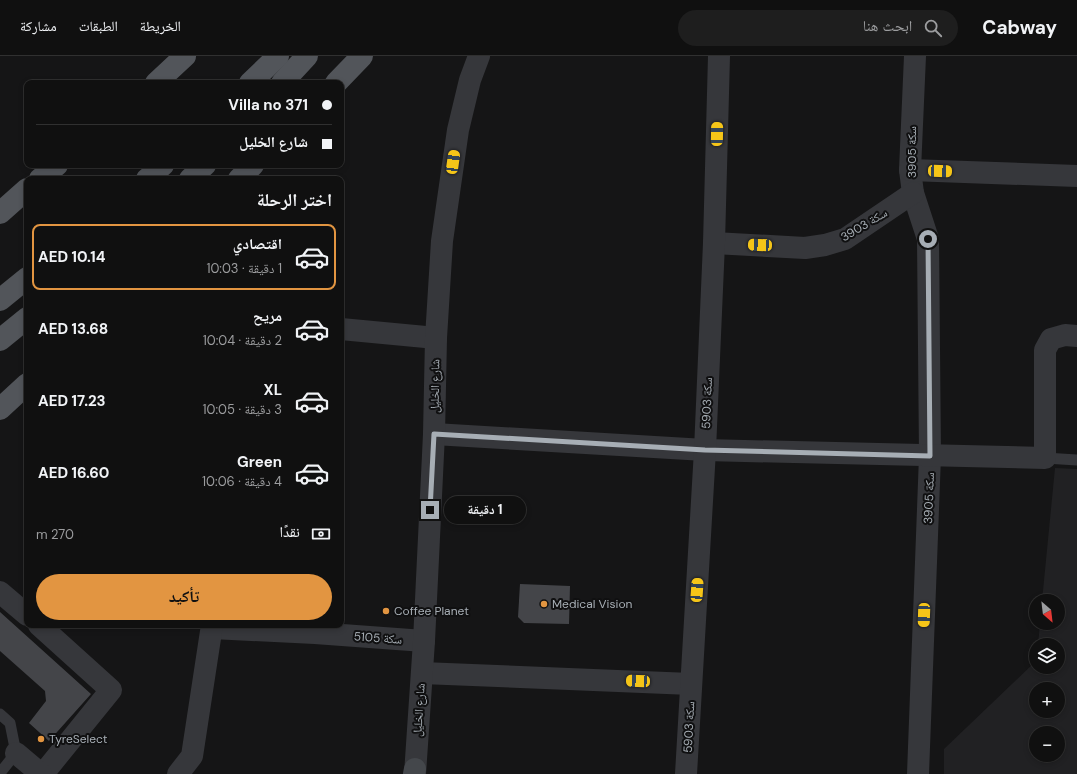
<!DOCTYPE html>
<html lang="ar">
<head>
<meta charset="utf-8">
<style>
	body { margin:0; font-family:"DM Sans","Noto Naskh Arabic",sans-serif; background:#1e1e1e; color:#f1f3f6; direction:rtl; height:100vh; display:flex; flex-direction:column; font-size:15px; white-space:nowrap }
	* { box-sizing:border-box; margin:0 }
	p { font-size:13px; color:#9c9d9f }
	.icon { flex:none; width:22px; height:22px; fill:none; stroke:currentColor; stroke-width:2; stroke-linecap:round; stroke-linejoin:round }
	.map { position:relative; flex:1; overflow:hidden; direction:ltr }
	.sheet { position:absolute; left:24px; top:120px; width:320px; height:452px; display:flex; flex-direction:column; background:#101010; border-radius:8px; box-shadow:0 2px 6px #0003,0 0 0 1px #303030; direction:rtl }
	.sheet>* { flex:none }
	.hud { position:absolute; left:24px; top:24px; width:320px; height:88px; border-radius:8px; box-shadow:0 2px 6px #0003,0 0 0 1px #303030; direction:rtl; display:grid; align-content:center; height:88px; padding:0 12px; background:#101010 }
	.needle { width:26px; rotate:152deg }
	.buttons { position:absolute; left:1029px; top:538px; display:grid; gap:8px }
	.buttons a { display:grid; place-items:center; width:36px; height:36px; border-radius:50%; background:#101010; box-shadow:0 2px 6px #0003,0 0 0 1px #303030; font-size:20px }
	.end { position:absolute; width:18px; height:18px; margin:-9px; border:5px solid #a7aeb5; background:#111; box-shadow:0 0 0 2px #111 }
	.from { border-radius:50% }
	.bubble { position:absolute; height:28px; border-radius:14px; background:#101010; box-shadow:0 2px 6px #0003,0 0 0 1px #303030; font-size:13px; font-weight:700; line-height:28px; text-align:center; direction:rtl }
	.car { position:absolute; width:12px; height:24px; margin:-12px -6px; border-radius:5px; box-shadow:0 0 3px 1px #0007; background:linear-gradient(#f5c518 24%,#345 0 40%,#f5c518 0 76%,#345 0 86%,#f5c518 0) }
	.hud b { display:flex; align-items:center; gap:14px; height:38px; font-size:15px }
	.hud b+b { border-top:1px solid #303030 }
	.hud i { width:10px; height:10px; background:#f1f3f6 }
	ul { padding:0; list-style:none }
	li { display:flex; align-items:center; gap:12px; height:66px; margin:0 8px 6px; padding:0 4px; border:2px solid transparent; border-radius:8px }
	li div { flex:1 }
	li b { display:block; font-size:15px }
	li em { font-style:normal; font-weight:700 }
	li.on { border-color:#e29541 }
	li>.icon { width:36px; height:36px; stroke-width:1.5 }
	h2 { padding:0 12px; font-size:18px; line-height:48px }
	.pay { display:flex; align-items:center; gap:10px; height:44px; padding:0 12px; font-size:15px }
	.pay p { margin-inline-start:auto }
	.cta { display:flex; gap:8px; margin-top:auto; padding:8px 12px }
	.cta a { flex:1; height:46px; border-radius:24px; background:#e29541; color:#111; font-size:16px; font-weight:700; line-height:46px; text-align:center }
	header { display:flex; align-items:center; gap:24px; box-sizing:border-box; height:56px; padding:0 20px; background:#101010; border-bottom:1px solid #303030 }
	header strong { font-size:19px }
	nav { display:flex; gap:22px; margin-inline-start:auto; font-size:14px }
	.search { width:280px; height:36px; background:#1e1e1e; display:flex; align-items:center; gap:10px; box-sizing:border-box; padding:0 14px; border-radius:22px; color:#9c9d9f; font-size:15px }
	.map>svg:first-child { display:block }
	.built { fill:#212123; fill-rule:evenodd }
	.building { fill:#444549 }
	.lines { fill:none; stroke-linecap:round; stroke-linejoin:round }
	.service { stroke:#36373b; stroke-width:11 }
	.minor { stroke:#36373b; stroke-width:22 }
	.tertiary { stroke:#36373b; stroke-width:22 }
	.secondary { stroke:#44474b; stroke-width:22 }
	.primary { stroke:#52555a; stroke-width:22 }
	.route { stroke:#a7aeb5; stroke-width:5 }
	.poi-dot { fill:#e29541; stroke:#101011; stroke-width:1.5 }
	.labels { text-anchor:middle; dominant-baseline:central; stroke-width:4; stroke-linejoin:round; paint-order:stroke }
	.street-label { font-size:12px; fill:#a7aeb5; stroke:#101011 }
	.poi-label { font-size:12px; fill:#a7aeb5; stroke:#101011; text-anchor:start }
</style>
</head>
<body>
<header>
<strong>Cabway</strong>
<div class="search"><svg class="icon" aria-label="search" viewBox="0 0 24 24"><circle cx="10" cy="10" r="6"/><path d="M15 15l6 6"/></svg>ابحث هنا</div>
<nav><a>الخريطة</a><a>الطبقات</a><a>مشاركة</a></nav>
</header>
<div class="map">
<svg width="1077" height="718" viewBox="0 0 1077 718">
	<rect width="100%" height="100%" fill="#151516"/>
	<path class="built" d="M1055 412 1077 413V718H944V693L1036 605V611H1058V589H1038L1040 567H1058V545H1042ZM1036 633H1058V655H1036ZM1036 677H1058V699H1036Z"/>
	<g class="building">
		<path d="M520 528 570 530 569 568 524 567 518 561Z"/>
		<path d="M0 556 91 638 49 685 29 667 46 645 45 635 0 595Z"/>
	</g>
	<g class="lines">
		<g class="service">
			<path d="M1045 402 1077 404"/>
			<path d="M0 658 10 667 16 697 0 717"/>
		</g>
		<g class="minor">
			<path d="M915 0 910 114 913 137 928 183 930 400 918 718"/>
			<path d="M910 114 1077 120"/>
			<path d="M714 187 805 192 825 189 845 183 913 137"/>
			<path d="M341 273 436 282"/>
			<path d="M434 378 705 394 1045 402V294L1051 283 1065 279 1077 280"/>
			<path d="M0 536 27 559"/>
			<path d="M39 569 111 634 43 718"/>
			<path d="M212 572 315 577 424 585"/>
			<path d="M422 617 691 628"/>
			<path d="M16 697 41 718"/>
			<path d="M178 718 192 700 212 569"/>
			<path d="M686 718 705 394 714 187 719 0"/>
		</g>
		<path class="tertiary" d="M415 718 424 585 434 378 436 282 442 185 458 74 470 24 479 0"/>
		<path class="secondary" d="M414 718 415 713"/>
		<g class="primary">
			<path d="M156 27 185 0"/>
			<path d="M250 27 278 0"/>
			<path d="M282 27 307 0"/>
			<path d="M336 27 362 0"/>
			<path d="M40 123 57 109"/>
			<path d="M147 123 163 109"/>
			<path d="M190 123 205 109"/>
			<path d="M239 123 253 109"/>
			<path d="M0 157 27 133"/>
			<path d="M0 244 27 222"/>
			<path d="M0 284 27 262"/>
			<path d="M0 353 27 328"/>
		</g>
	</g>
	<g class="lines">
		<path class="route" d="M430 454 434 378 705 394 930 400 928 183"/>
	</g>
	<g class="poi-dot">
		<circle cx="544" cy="548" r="4"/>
		<circle cx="386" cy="555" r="4"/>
		<circle cx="41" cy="683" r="4"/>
	</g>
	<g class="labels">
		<g class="street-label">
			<text transform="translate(912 96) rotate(-90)">سكة 3905</text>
			<text transform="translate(864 169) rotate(-31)">سكة 3903</text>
			<text transform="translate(435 330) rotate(-89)">شارع الخليل</text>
			<text transform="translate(707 347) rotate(-88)">سكة 5903</text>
			<text transform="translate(929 442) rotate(-88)">سكة 3905</text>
			<text transform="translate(378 582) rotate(4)">سكة 5105</text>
			<text transform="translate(419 654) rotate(-86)">شارع الخليل</text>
			<text transform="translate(689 671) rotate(-87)">سكة 5903</text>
		</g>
		<g class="poi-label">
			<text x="552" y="548">Medical Vision</text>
			<text x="394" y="555">Coffee Planet</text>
			<text x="49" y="683">TyreSelect</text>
		</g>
	</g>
</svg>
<div class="buttons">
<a><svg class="needle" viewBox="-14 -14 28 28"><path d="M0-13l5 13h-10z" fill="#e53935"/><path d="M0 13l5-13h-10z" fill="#9c9d9f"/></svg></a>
<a><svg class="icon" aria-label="layers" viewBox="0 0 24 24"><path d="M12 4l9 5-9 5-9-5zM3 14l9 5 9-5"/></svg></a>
<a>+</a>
<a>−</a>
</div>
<i class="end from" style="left:928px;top:183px"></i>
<i class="end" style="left:430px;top:454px"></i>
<div class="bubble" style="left:444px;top:440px;width:82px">1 دقيقة</div>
<i class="car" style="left:717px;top:78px;rotate:1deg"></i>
<i class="car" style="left:453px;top:106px;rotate:8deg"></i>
<i class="car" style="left:940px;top:115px;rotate:92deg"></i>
<i class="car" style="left:760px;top:189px;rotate:273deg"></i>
<i class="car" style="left:697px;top:534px;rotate:4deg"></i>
<i class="car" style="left:924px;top:559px;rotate:182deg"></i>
<i class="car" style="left:638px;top:625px;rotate:273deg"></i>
<div class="hud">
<b><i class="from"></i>Villa no 371</b>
<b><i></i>شارع الخليل</b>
</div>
<section class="sheet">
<h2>اختر الرحلة</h2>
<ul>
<li class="on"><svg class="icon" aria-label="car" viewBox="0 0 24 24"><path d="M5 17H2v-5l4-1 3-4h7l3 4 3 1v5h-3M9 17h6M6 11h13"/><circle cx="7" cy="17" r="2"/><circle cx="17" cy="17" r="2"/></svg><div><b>اقتصادي</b><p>1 دقيقة · 10:03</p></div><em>AED 10.14</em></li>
<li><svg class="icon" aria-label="car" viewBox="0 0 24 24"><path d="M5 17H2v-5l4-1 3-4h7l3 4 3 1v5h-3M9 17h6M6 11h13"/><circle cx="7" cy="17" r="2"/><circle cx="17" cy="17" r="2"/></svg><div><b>مريح</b><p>2 دقيقة · 10:04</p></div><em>AED 13.68</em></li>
<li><svg class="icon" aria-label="car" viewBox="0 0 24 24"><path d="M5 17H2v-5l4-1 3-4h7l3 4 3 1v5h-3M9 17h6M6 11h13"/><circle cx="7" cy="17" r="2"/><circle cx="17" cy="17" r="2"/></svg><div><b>XL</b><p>3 دقيقة · 10:05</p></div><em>AED 17.23</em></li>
<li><svg class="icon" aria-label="car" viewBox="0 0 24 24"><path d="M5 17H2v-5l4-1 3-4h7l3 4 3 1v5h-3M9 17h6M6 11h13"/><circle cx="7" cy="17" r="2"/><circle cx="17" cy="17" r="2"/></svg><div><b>Green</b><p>4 دقيقة · 10:06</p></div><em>AED 16.60</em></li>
</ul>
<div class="pay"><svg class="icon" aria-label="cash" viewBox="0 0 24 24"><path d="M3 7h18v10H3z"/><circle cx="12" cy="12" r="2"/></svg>نقدًا<p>270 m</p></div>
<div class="cta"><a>تأكيد</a></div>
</section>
</div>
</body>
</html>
